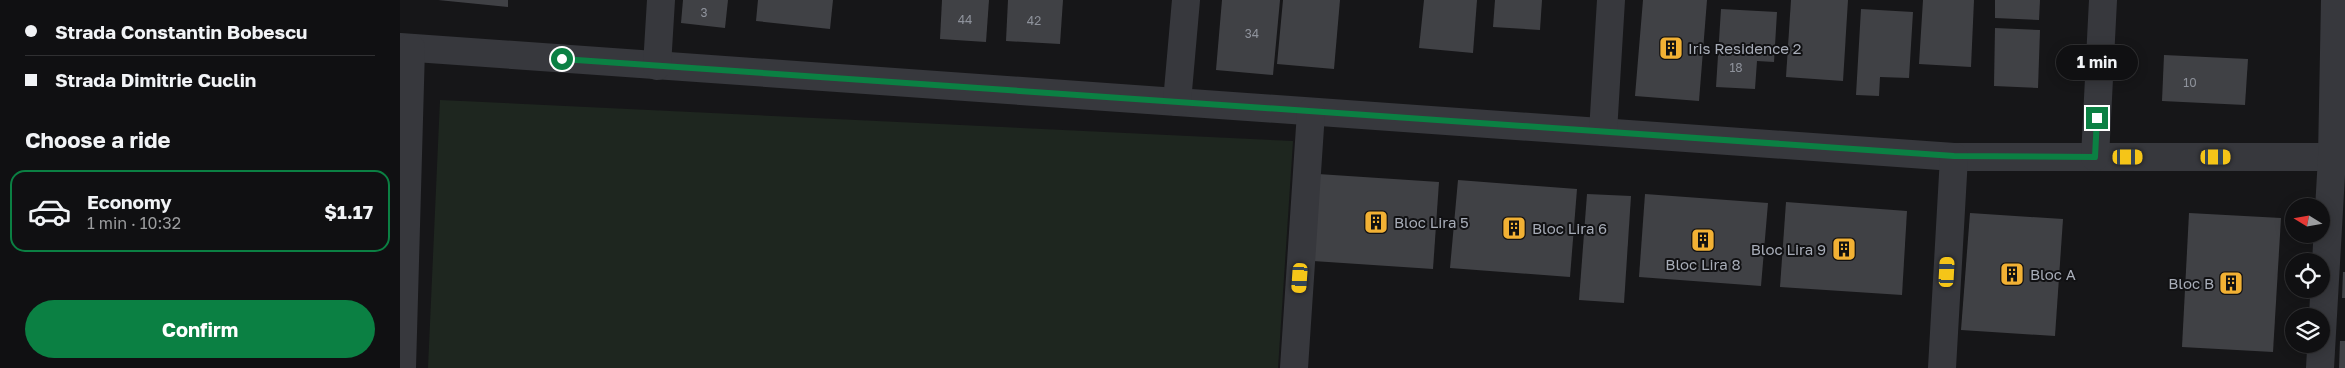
<!DOCTYPE html>
<html lang="en">
<head>
<meta charset="utf-8">
<style>
	body { margin:0; font-family:"Golos Text",sans-serif; background:#1e1e20; color:#f1f3f6; height:100vh; display:flex; flex-direction:column; font-size:19px; white-space:nowrap }
	* { box-sizing:border-box; margin:0 }
	p { font-size:16px; color:#9c9d9f }
	.icon { flex:none; width:28px; height:28px; fill:none; stroke:currentColor; stroke-width:2; stroke-linecap:round; stroke-linejoin:round }
	.map { position:relative; flex:1; overflow:hidden }
	.panel { display:flex; flex-direction:column; background:#101012; width:400px }
	.panel>* { flex:none }
	.hud { display:grid; align-content:center; height:110px; padding:0 25px; background:#101012 }
	.needle { width:32px; rotate:281deg }
	.fabs { position:absolute; left:1885px; top:198px; display:grid; gap:10px }
	.fabs a { display:grid; place-items:center; width:45px; height:45px; border-radius:50%; background:#101012; box-shadow:0 2px 12px #0003,0 0 0 1px #303032; font-size:25px }
	.end { position:absolute; width:22px; height:22px; margin:-11px; border:6px solid #0b8043; background:#fff; box-shadow:0 0 0 2px #fff }
	.from { border-radius:50% }
	.bubble { position:absolute; height:35px; border-radius:18px; background:#101012; box-shadow:0 2px 12px #0003,0 0 0 1px #303032; font-size:16px; font-weight:700; line-height:35px; text-align:center }
	.car { position:absolute; width:15px; height:30px; margin:-15px -8px; border-radius:6px; box-shadow:0 0 4px 1px #0007; background:linear-gradient(#f5c518 24%,#345 0 40%,#f5c518 0 76%,#345 0 86%,#f5c518 0) }
	.hud b { display:flex; align-items:center; gap:18px; height:48px; font-size:19px }
	.hud b+b { border-top:1px solid #303032 }
	.hud i { width:12px; height:12px; background:#f1f3f6 }
	ul { padding:0; list-style:none }
	li { display:flex; align-items:center; gap:15px; height:82px; margin:0 10px 8px; padding:0 15px; border:2px solid transparent; border-radius:15px }
	li div { flex:1 }
	li b { display:block; font-size:19px }
	li em { font-style:normal; font-weight:700 }
	li.current { border-color:#0b8043 }
	li>.icon { width:45px; height:45px; stroke-width:1.5 }
	h2 { padding:0 25px; font-size:22px; line-height:60px }
	.button { display:flex; gap:10px; margin-top:auto; padding:10px 25px }
	.button a { flex:1; height:58px; border-radius:30px; background:#0b8043; color:#fff; font-size:20px; font-weight:700; line-height:58px; text-align:center }
	main { display:flex; flex:1; min-height:0 }
	.map>svg:first-child { display:block }
	.green { fill:#1e261f }
	.building { fill:#404145 }
	.lines { fill:none; stroke-linecap:round; stroke-linejoin:round }
	.minor { stroke:#37383d; stroke-width:28 }
	.route { stroke:#0b8043; stroke-width:6 }
	.labels { text-anchor:middle; dominant-baseline:central; stroke-width:4; stroke-linejoin:round; paint-order:stroke }
	.number-label { font-size:12px; fill:#8e929b }
	.poi-label { font-size:15px; fill:#a8adb8; stroke:#111113; text-anchor:start }
</style>
</head>
<body>
<main>
<section class="panel">
<div class="hud">
<b><i class="from"></i>Strada Constantin Bobescu</b>
<b><i></i>Strada Dimitrie Cuclin</b>
</div>
<h2>Choose a ride</h2>
<ul>
<li class="current"><svg class="icon" aria-label="car" viewBox="0 0 24 24"><path d="M5 17H2v-5l4-1 3-4h7l3 4 3 1v5h-3M9 17h6M6 11h13"/><circle cx="7" cy="17" r="2"/><circle cx="17" cy="17" r="2"/></svg><div><b>Economy</b><p>1 min · 10:32</p></div><em>$1.17</em></li>
</ul>
<div class="button"><a>Confirm</a></div>
</section>
<div class="map">
<svg width="1945" height="368" viewBox="0 0 1945 368">
	<rect width="100%" height="100%" fill="#161618"/>
	<path class="green" d="M40 100 893 141 878 368H28Z"/>
	<g class="building">
		<path d="M38 0H108V7Z"/>
		<path d="M283 0H328L325 28 281 23Z"/>
		<path d="M358 0H433L430 29 356 21Z"/>
		<path d="M542 0H589L586 42 540 39Z"/>
		<path d="M608 0H663L660 44 606 41Z"/>
		<path d="M822 0H880L873 75 816 70Z"/>
		<path d="M883 0H940L934 69 877 64Z"/>
		<path d="M1024 0H1077L1073 53 1019 48Z"/>
		<path d="M1095 0H1142L1140 30 1093 27Z"/>
		<path d="M1243 0H1307L1299 101 1235 96Z"/>
		<path d="M1391 0H1448L1443 81 1386 77Z"/>
		<path d="M1523 0H1574L1571 67 1519 64Z"/>
		<path d="M1595 0H1640L1639 20 1595 18Z"/>
		<path d="M1321 9 1377 12 1374 62 1357 61 1355 89 1316 87Z"/>
		<path d="M1461 9 1513 12 1509 78 1480 77 1479 96 1456 95Z"/>
		<path d="M1595 28 1640 30 1638 88 1594 86Z"/>
		<path d="M1764 55 1848 59 1845 105 1762 101Z"/>
		<path d="M918 174 1039 182 1033 269 913 261Z"/>
		<path d="M1058 180 1177 189 1170 277 1050 268Z"/>
		<path d="M1187 194 1231 196 1224 303 1179 300Z"/>
		<path d="M1245 194 1368 203 1361 286 1239 277Z"/>
		<path d="M1386 202 1507 211 1502 295 1380 287Z"/>
		<path d="M1570 213 1663 219 1655 336 1561 330Z"/>
		<path d="M1789 213 1881 218 1873 352 1782 347Z"/>
		<path d="M1943 272H1945V298H1942Z"/>
		<path d="M1940 341H1945V368H1939Z"/>
	</g>
	<g class="lines">
		<g class="minor">
			<path d="M0 47 1554 157H1932L1945 155"/>
			<path d="M257 66 261 0"/>
			<path d="M777 102 786 0"/>
			<path d="M1203 132 1211 0"/>
			<path d="M1695 157 1703 0"/>
			<path d="M2 368 11 48"/>
			<path d="M894 368 911 112"/>
			<path d="M1542 368 1554 157"/>
			<path d="M1920 368 1932 157 1935 0"/>
		</g>
	</g>
	<g class="lines">
		<path class="route" d="M162 59 1554 156 1695 157 1697 118"/>
	</g>
	<defs>
		<g id="building-square" transform="scale(1.25)"><rect x="-9" y="-9" width="18" height="18" rx="4" fill="#f2b134" stroke="#111113"/><path d="M-4-6H4V6H1V3H-1V6H-4ZM-2.5-4.3h1.7v1.8h-1.7ZM.8-4.3h1.7v1.8H.8ZM-2.5-1h1.7V.8h-1.7ZM.8-1h1.7V.8H.8Z" fill="#111"/></g>
	</defs>
	<g fill-rule="evenodd">
		<use href="#building-square" x="1271" y="48"/>
		<use href="#building-square" x="976" y="222"/>
		<use href="#building-square" x="1114" y="228"/>
		<use href="#building-square" x="1303" y="240"/>
		<use href="#building-square" x="1444" y="249"/>
		<use href="#building-square" x="1612" y="274"/>
		<use href="#building-square" x="1831" y="283"/>
	</g>
	<g class="labels">
		<g class="number-label">
			<text x="304" y="12">3</text>
			<text x="565" y="19">44</text>
			<text x="634" y="20">42</text>
			<text x="852" y="33">34</text>
			<text x="1336" y="67">18</text>
			<text x="1790" y="82">10</text>
		</g>
		<g class="poi-label">
			<text x="1288" y="48">Iris Residence 2</text>
			<text x="994" y="222">Bloc Lira 5</text>
			<text x="1132" y="228">Bloc Lira 6</text>
			<text x="1426" y="249" text-anchor="end">Bloc Lira 9</text>
			<text x="1303" y="264" text-anchor="middle">Bloc Lira 8</text>
			<text x="1630" y="274">Bloc A</text>
			<text x="1814" y="283" text-anchor="end">Bloc B</text>
		</g>
	</g>
</svg>
<div class="fabs">
<a><svg class="needle" viewBox="-14 -14 28 28"><path d="M0-13l5 13h-10z" fill="#e53935"/><path d="M0 13l5-13h-10z" fill="#9c9d9f"/></svg></a>
<a><svg class="icon" aria-label="locate" viewBox="0 0 24 24"><circle cx="12" cy="12" r="6"/><path d="M12 2v4M12 18v4M2 12h4M18 12h4"/></svg></a>
<a><svg class="icon" aria-label="layers" viewBox="0 0 24 24"><path d="M12 4l9 5-9 5-9-5zM3 14l9 5 9-5"/></svg></a>
</div>
<i class="end from" style="left:162px;top:59px"></i>
<i class="end" style="left:1697px;top:118px"></i>
<div class="bubble" style="left:1656px;top:45px;width:82px">1 min</div>
<i class="car" style="left:1728px;top:157px;rotate:90deg"></i>
<i class="car" style="left:1816px;top:157px;rotate:90deg"></i>
<i class="car" style="left:1547px;top:272px;rotate:3deg"></i>
<i class="car" style="left:900px;top:278px;rotate:184deg"></i>
</div>
</main>
</body>
</html>
